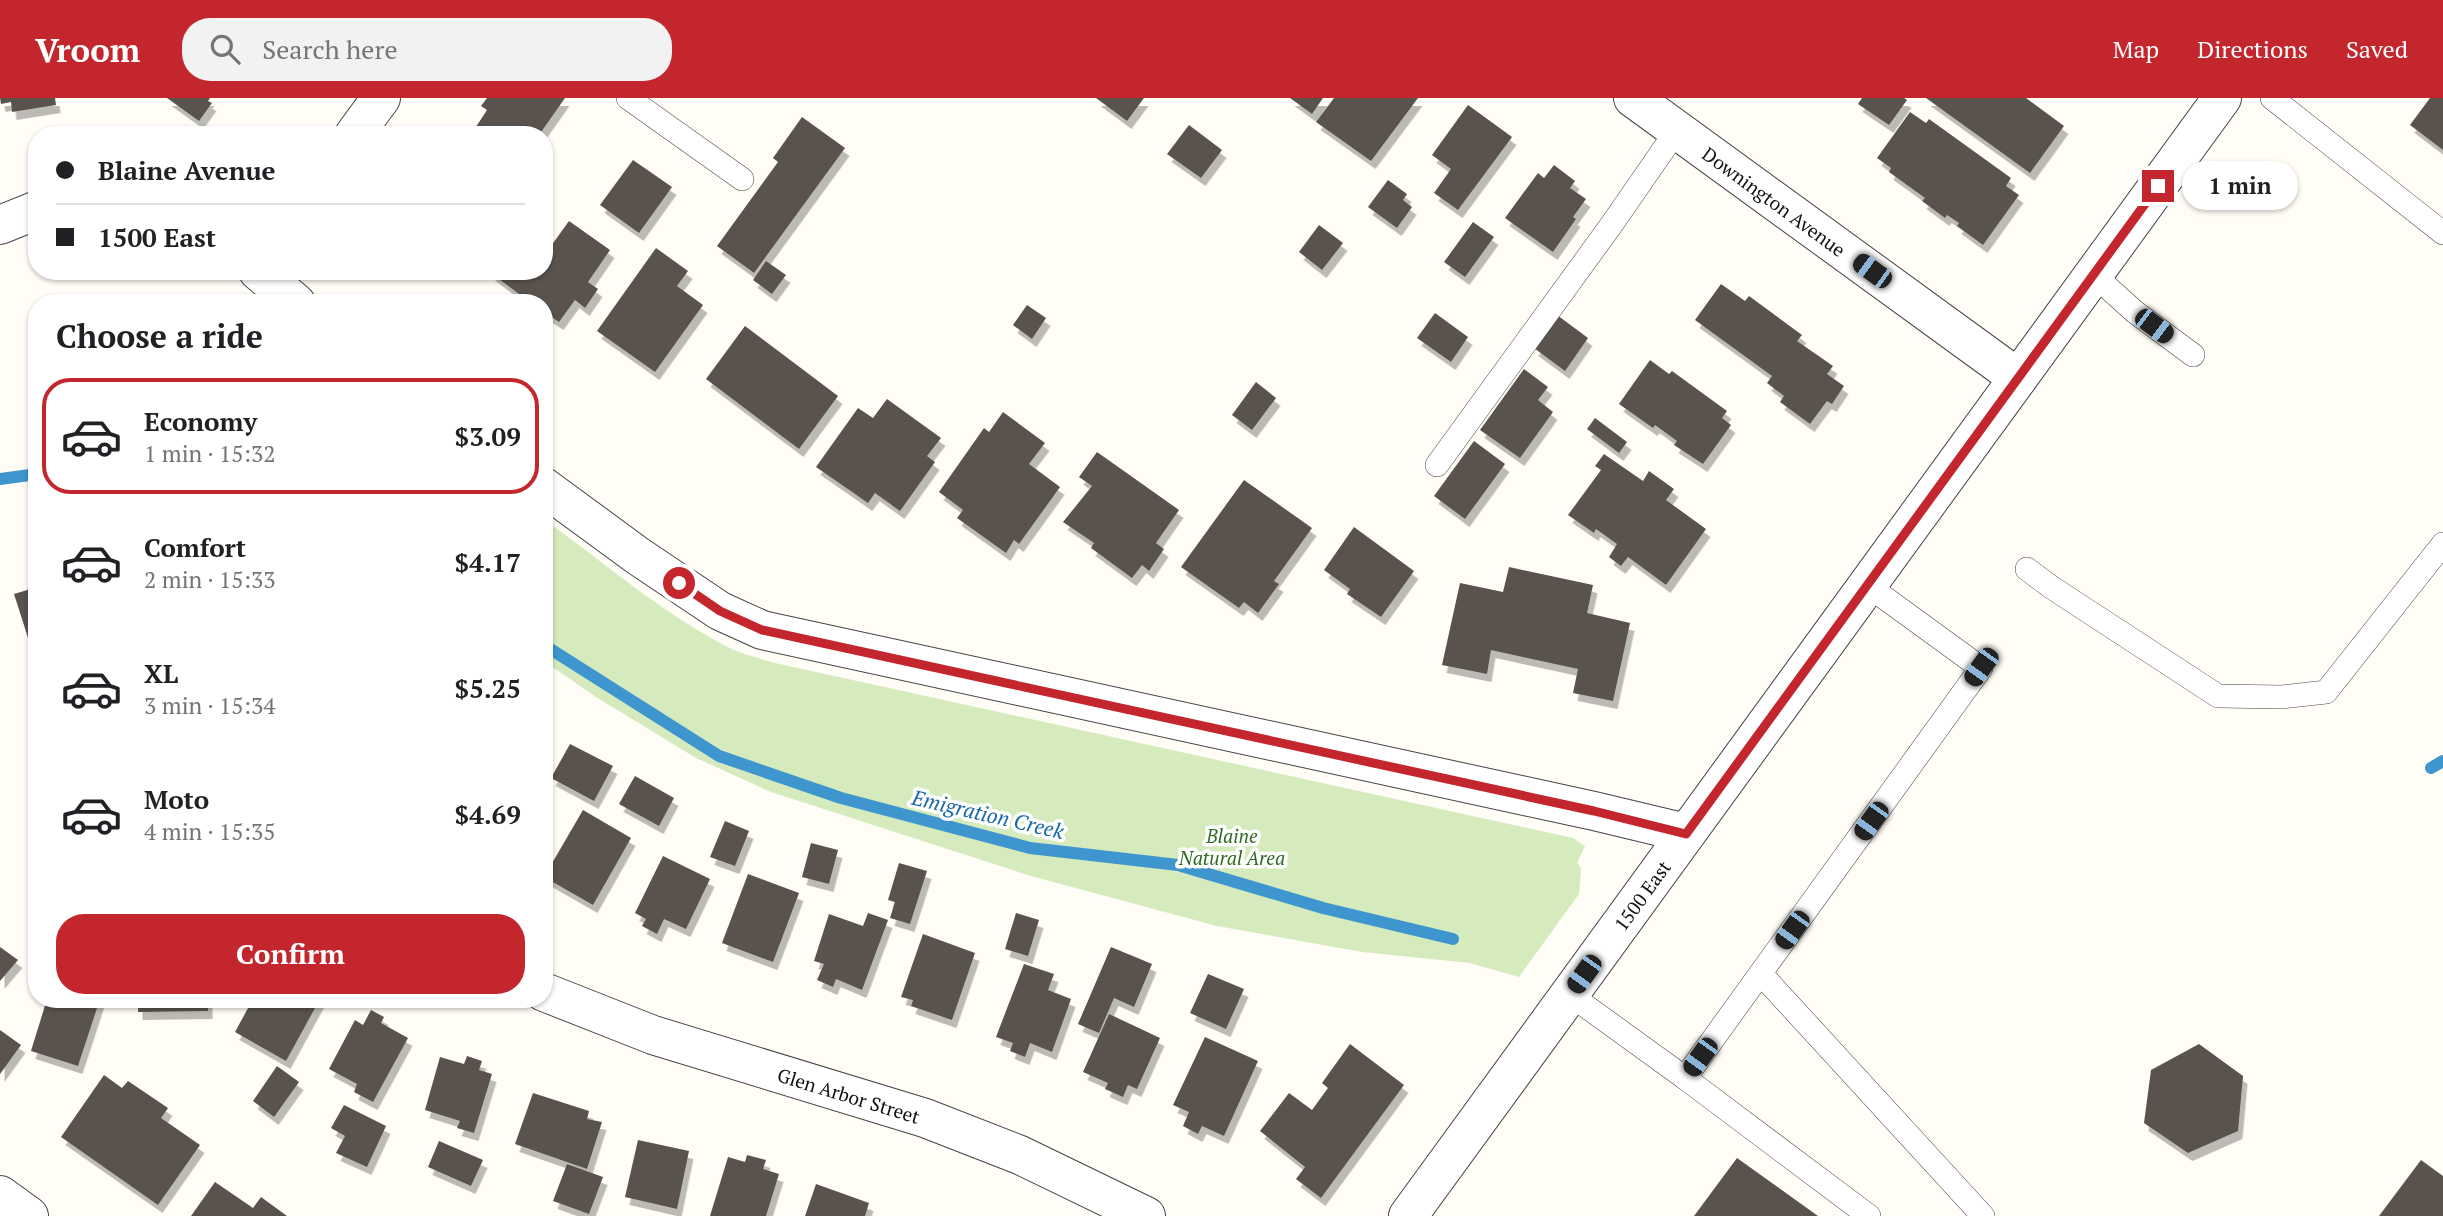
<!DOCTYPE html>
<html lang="en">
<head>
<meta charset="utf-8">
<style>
	body { margin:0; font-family:"PT Serif",serif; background:#f2f2f2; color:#202124; height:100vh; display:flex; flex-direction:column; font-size:26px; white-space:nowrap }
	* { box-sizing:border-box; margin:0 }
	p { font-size:23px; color:#757577 }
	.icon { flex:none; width:38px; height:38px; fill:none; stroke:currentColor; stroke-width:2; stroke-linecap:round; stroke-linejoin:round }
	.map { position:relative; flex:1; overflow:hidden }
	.details { position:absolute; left:28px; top:196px; width:525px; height:714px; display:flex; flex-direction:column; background:#fff; border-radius:28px; box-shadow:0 2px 5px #0004 }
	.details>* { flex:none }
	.hud { position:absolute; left:28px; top:28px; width:525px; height:154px; border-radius:28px; box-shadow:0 2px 5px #0004; display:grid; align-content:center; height:154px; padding:0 28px; background:#fff }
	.end { position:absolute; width:32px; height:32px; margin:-16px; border:9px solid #c4262e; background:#fff; box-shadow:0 0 0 4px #fff }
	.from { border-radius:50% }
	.bubble { position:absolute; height:49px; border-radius:24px; background:#fff; box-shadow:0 2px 5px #0004; font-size:23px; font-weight:700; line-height:49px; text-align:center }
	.car { position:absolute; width:21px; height:42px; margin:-21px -10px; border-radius:9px; box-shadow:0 0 5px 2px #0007; background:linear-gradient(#222 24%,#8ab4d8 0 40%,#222 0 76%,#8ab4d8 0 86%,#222 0) }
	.hud b { display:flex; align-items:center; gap:24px; height:66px; font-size:26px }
	.hud b+b { border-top:2px solid #e0e0e0 }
	.hud i { width:18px; height:18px; background:#202124 }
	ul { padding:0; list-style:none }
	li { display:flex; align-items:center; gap:21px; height:116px; margin:0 14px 10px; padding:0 14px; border:4px solid transparent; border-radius:28px }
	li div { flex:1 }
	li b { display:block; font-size:26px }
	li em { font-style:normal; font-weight:700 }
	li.current { border-color:#c4262e }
	li>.icon { width:63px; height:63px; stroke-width:1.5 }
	h2 { padding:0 28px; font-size:32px; line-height:84px }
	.primary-button { display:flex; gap:14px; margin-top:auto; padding:14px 28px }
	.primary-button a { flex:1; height:80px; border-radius:28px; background:#c4262e; color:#fff; font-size:28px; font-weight:700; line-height:80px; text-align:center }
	header { display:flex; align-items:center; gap:42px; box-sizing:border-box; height:98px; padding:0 35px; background:#c4262e; color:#fff }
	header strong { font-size:33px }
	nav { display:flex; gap:38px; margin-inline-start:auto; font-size:24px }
	.search { width:490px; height:63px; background:#f2f2f2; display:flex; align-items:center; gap:18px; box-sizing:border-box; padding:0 24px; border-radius:28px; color:#757577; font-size:26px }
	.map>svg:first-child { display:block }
	.green { fill:#d5ebbd }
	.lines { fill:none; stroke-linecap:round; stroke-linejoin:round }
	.stream { stroke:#3f96cf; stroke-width:12 }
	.building { fill:#5a524d; filter:url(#shadow) }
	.service-casing { stroke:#444; stroke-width:24 }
	.minor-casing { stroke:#444; stroke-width:40 }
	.tertiary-casing { stroke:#444; stroke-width:40 }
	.service { stroke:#fff; stroke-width:23 }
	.minor { stroke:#fff; stroke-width:38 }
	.tertiary { stroke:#fff; stroke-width:38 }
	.route { stroke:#c4262e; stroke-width:9 }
	.labels { text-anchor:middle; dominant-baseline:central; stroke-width:7; stroke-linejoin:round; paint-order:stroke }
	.street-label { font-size:19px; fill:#111; stroke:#fff }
	.park-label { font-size:19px; font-style:italic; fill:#2f6b1f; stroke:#fff }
	.water-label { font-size:21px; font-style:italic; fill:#1768a6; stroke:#fff }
</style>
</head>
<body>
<header>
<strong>Vroom</strong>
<div class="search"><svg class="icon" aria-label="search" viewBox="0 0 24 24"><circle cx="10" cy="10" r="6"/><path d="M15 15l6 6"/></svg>Search here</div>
<nav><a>Map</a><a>Directions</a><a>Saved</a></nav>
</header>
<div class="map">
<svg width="2443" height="1118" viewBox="0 0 2443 1118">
	<defs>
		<filter id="shadow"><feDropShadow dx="4.5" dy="8" stdDeviation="0" flood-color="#0004"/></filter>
	</defs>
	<rect width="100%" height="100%" fill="#fffdf5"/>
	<path class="green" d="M544 421C603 464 668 520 734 552 747 557 761 561 775 565L1573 740 1585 748 1577 765 1581 771 1579 796 1519 879 1470 865 1362 854 1217 828 1031 778 771 694 696 660 596 599 544 563Z"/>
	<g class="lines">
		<g class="stream">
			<path d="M0 381 37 376"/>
			<path d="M544 547 719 658 841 700 1030 750 1178 767 1323 810 1453 841"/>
			<path d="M2431 670 2443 663"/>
		</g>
	</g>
	<g class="building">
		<path d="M0 0H55L56 7 12 14 11 4 1 6Z"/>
		<path d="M167 0H210L208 3 212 5 199 23Z"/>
		<path d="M487 0H565L539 37H475L472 35 487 12 481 8Z"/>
		<path d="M1096 0H1144L1127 23Z"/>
		<path d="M1290 0H1323L1312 16Z"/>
		<path d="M1334 0H1418L1371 63 1316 24Z"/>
		<path d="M1862 0H1904L1907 2 1889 27 1858 6Z"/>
		<path d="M1926 0H2026L2064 28 2030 75Z"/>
		<path d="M2430 0H2443V52L2410 27Z"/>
		<path d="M1468 7 1512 39 1458 112 1434 95 1451 71 1432 57Z"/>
		<path d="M1910 14 1926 25 1929 21 2011 80 2006 88 2019 97 1983 147 1957 128 1959 125 1947 117 1945 120 1922 103 1925 100 1889 74 1891 70 1877 60Z"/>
		<path d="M802 19 845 50 754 175 717 148 778 64 773 60Z"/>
		<path d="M1189 27 1222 52 1201 80 1167 56Z"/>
		<path d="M633 62 672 89 639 135 600 107Z"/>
		<path d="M1554 67 1575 83 1570 90 1586 101 1573 119 1576 121 1553 154 1505 120 1538 75 1544 80Z"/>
		<path d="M1388 82 1407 96 1403 102 1412 109 1397 130 1368 109Z"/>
		<path d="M569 123 610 152 588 184 598 191 585 210 575 202 559 224 544 214V205H531L491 175 492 173H544V143L551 148Z"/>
		<path d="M1473 124 1494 139 1465 179 1444 164Z"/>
		<path d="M1319 127 1343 145 1322 172 1299 154Z"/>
		<path d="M656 150 688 173 677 188 703 207 655 274 597 233Z"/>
		<path d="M766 163 786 177 772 196 753 182Z"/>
		<path d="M1721 186 1745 203 1749 198 1802 237 1797 243 1833 268 1827 276 1844 288 1832 306 1827 303 1810 326 1780 304 1784 298 1767 285 1772 278 1695 222Z"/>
		<path d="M1027 207 1046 220 1032 241 1013 227Z"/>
		<path d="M1435 215 1468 239 1451 264 1417 240Z"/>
		<path d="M1557 217 1588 240 1565 273 1534 250Z"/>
		<path d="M745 228 838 298 799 351 706 281Z"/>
		<path d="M1650 262 1669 276 1672 273 1727 313 1722 320 1731 327 1703 366 1674 347 1677 343 1655 327 1653 330 1619 306Z"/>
		<path d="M1524 271 1548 289 1538 302 1553 314 1520 360 1480 332Z"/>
		<path d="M1256 284 1276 300 1252 332 1232 317Z"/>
		<path d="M887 301 941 340 927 358 935 364 900 413 875 395 868 405 816 369 858 310 873 320Z"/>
		<path d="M1003 314 1045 345 1029 366 1060 389 1019 446 1014 442 1006 455 957 420 963 412 939 394 984 330 989 334Z"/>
		<path d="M1595 320 1627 344 1619 355 1587 331Z"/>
		<path d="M1474 343 1505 366 1465 421 1434 398Z"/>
		<path d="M1097 354 1179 412 1156 445 1164 451 1149 473 1142 467 1132 480 1091 450 1094 445 1063 424 1092 388 1079 379Z"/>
		<path d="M1604 356 1643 383 1649 373 1674 391 1666 402 1706 431 1666 487 1628 459 1621 468 1609 459 1617 446 1596 431 1594 435 1568 417 1601 372 1595 368Z"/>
		<path d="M1244 382 1312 430 1274 483 1279 486 1258 515 1244 504 1239 510 1181 469Z"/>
		<path d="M1354 429 1414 473 1381 519 1347 496 1350 491 1324 472Z"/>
		<path d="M1509 469 1593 487 1587 515 1630 525 1613 603 1573 595 1578 571 1491 552 1487 576 1442 567 1460 485 1503 494Z"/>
		<path d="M37 489V544L30 546 14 496Z"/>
		<path d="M570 646 613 668 594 703 551 680Z"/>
		<path d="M635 678 674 700 659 728 619 706Z"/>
		<path d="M583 712 631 740 593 807 544 779Z"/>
		<path d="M725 723 749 733 735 768 710 759Z"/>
		<path d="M811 745 838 752 829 786 802 779Z"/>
		<path d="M663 758 710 781 686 831 664 821 657 836 642 828 646 821 635 815Z"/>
		<path d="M899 765 927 773 910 826 890 820 895 804 888 802Z"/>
		<path d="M748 776 799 795 773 864 722 845Z"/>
		<path d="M868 815 888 822 862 892 836 881 833 889 817 882 824 866 814 863 829 816 863 828Z"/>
		<path d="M1016 815 1039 822 1028 858 1005 851Z"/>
		<path d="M923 836 975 855 952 922 911 908 913 902 901 899Z"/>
		<path d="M0 849 18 862 0 883Z"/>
		<path d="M1111 849 1152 866 1134 909 1114 900 1099 935 1078 926Z"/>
		<path d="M1024 866 1054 876 1048 892 1071 901 1052 954 1030 945 1025 959 1010 953 1013 945 996 939Z"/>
		<path d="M1208 876 1244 891 1226 931 1190 915Z"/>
		<path d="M47 901H100L78 968 31 953Z"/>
		<path d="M138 901H208V913L138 914Z"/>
		<path d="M253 901H320L286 963 235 934Z"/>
		<path d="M371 912 384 919 381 925 408 940 373 1004 354 994 357 986 329 971 355 922 363 927Z"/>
		<path d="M1109 916 1160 940 1137 991 1128 987 1123 999 1105 991 1108 985 1083 974Z"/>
		<path d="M0 932 21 947 0 976Z"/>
		<path d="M1205 939 1258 963 1224 1038 1202 1028 1198 1036 1183 1028 1189 1014 1173 1007Z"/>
		<path d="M1350 946 1404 987 1321 1100 1296 1081 1305 1069 1260 1033 1289 995 1312 1012 1328 990 1322 985Z"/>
		<path d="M2199 946 2243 978 2238 1033 2188 1055 2144 1025 2151 972Z"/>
		<path d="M467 958 482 963 479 972 492 976 474 1035 457 1030 460 1023 425 1012 440 959 464 966Z"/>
		<path d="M277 968 299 984 274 1019 253 1003Z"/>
		<path d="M104 977 122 990 128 983 168 1010 161 1020 200 1047 158 1107 61 1039Z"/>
		<path d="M533 995 589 1013 587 1021 602 1024 587 1071 515 1046Z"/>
		<path d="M344 1007 386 1028 367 1069 336 1055 345 1038 331 1030Z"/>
		<path d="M638 1042 689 1053 677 1111 625 1099Z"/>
		<path d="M439 1043 483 1062 471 1088 428 1069Z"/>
		<path d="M747 1057 766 1062 763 1071 779 1076 766 1118H710L728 1059 745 1064Z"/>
		<path d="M1737 1060 1818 1118H1694Z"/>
		<path d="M2421 1062 2443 1078V1118H2379Z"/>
		<path d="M567 1066 603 1079 589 1116 553 1103Z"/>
		<path d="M215 1084 253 1110 261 1099 287 1118H191Z"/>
		<path d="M816 1086 869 1105 865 1118H805Z"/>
	</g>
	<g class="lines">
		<g class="service-casing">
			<g id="service">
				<path d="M628 0 742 81"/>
				<path d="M2272 0 2443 135"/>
				<path d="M2094 177 2135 214 2193 257"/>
				<path d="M1437 367 1612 126 1677 32"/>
				<path d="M2027 471 2051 489 2218 598 2282 599 2326 594 2443 446"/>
				<path d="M1761 876 1983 1118"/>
				<path d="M1569 896 1685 980 1981 570 1867 487"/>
				<path d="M1685 980 1869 1118"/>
			</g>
		</g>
		<g class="minor-casing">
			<g id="minor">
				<path id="s1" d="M1633 0 2018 280"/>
				<path d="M354 37 381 0"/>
				<path d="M0 127 37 112"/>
				<path d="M258 173 296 205"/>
				<path d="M544 389 638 458 720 513 762 532 1594 713 1686 735"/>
				<path id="s2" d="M544 894 653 937 925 1020 1020 1057 1146 1118"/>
			</g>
		</g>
		<g class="tertiary-casing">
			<g id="tertiary">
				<path d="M0 1097 29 1118"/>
				<path id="s3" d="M1408 1118 2222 0"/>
			</g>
		</g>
		<use href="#service" class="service"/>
		<use href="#minor" class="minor"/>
		<use href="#tertiary" class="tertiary"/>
	</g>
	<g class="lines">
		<path class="route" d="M679 485 720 513 762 532 1594 713 1686 736 2158 88"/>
	</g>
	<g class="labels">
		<g class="street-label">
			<text stroke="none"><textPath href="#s1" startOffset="175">Downington Avenue</textPath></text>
			<text stroke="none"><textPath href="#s3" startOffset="397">1500 East</textPath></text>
			<text stroke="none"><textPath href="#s2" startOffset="322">Glen Arbor Street</textPath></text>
		</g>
		<g class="park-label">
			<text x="1232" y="737">Blaine<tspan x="1232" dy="22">Natural Area</tspan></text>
		</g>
		<g class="water-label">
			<text transform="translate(988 716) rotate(13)">Emigration Creek</text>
		</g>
	</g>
</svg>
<i class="end from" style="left:679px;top:485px"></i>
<i class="end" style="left:2158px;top:88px"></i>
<div class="bubble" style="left:2182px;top:63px;width:116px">1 min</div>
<i class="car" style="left:1872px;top:173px;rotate:306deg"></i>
<i class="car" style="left:2154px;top:228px;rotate:127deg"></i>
<i class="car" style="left:1981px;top:569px;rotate:216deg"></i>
<i class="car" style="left:1871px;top:723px;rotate:216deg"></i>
<i class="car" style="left:1792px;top:832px;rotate:216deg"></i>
<i class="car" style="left:1584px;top:876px;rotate:216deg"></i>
<i class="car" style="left:1700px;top:959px;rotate:216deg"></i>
<div class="hud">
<b><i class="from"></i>Blaine Avenue</b>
<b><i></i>1500 East</b>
</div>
<section class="details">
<h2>Choose a ride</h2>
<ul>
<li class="current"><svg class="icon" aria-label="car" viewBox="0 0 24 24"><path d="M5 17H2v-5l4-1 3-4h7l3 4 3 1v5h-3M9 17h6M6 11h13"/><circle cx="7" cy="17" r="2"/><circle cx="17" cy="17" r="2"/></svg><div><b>Economy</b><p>1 min · 15:32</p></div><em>$3.09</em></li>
<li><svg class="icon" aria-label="car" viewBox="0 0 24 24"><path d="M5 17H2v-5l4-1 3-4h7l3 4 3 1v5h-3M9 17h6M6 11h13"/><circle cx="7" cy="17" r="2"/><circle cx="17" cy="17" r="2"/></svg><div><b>Comfort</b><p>2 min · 15:33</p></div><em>$4.17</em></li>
<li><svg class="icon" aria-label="car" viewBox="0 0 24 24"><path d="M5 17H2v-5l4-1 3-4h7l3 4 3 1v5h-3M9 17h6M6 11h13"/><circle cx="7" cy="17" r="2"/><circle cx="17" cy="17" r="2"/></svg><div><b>XL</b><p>3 min · 15:34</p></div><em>$5.25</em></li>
<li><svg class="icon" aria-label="car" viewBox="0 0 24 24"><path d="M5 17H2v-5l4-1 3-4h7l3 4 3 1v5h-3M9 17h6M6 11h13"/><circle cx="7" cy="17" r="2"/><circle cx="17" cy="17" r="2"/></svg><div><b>Moto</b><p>4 min · 15:35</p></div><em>$4.69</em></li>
</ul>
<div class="primary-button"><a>Confirm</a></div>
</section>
</div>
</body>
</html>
